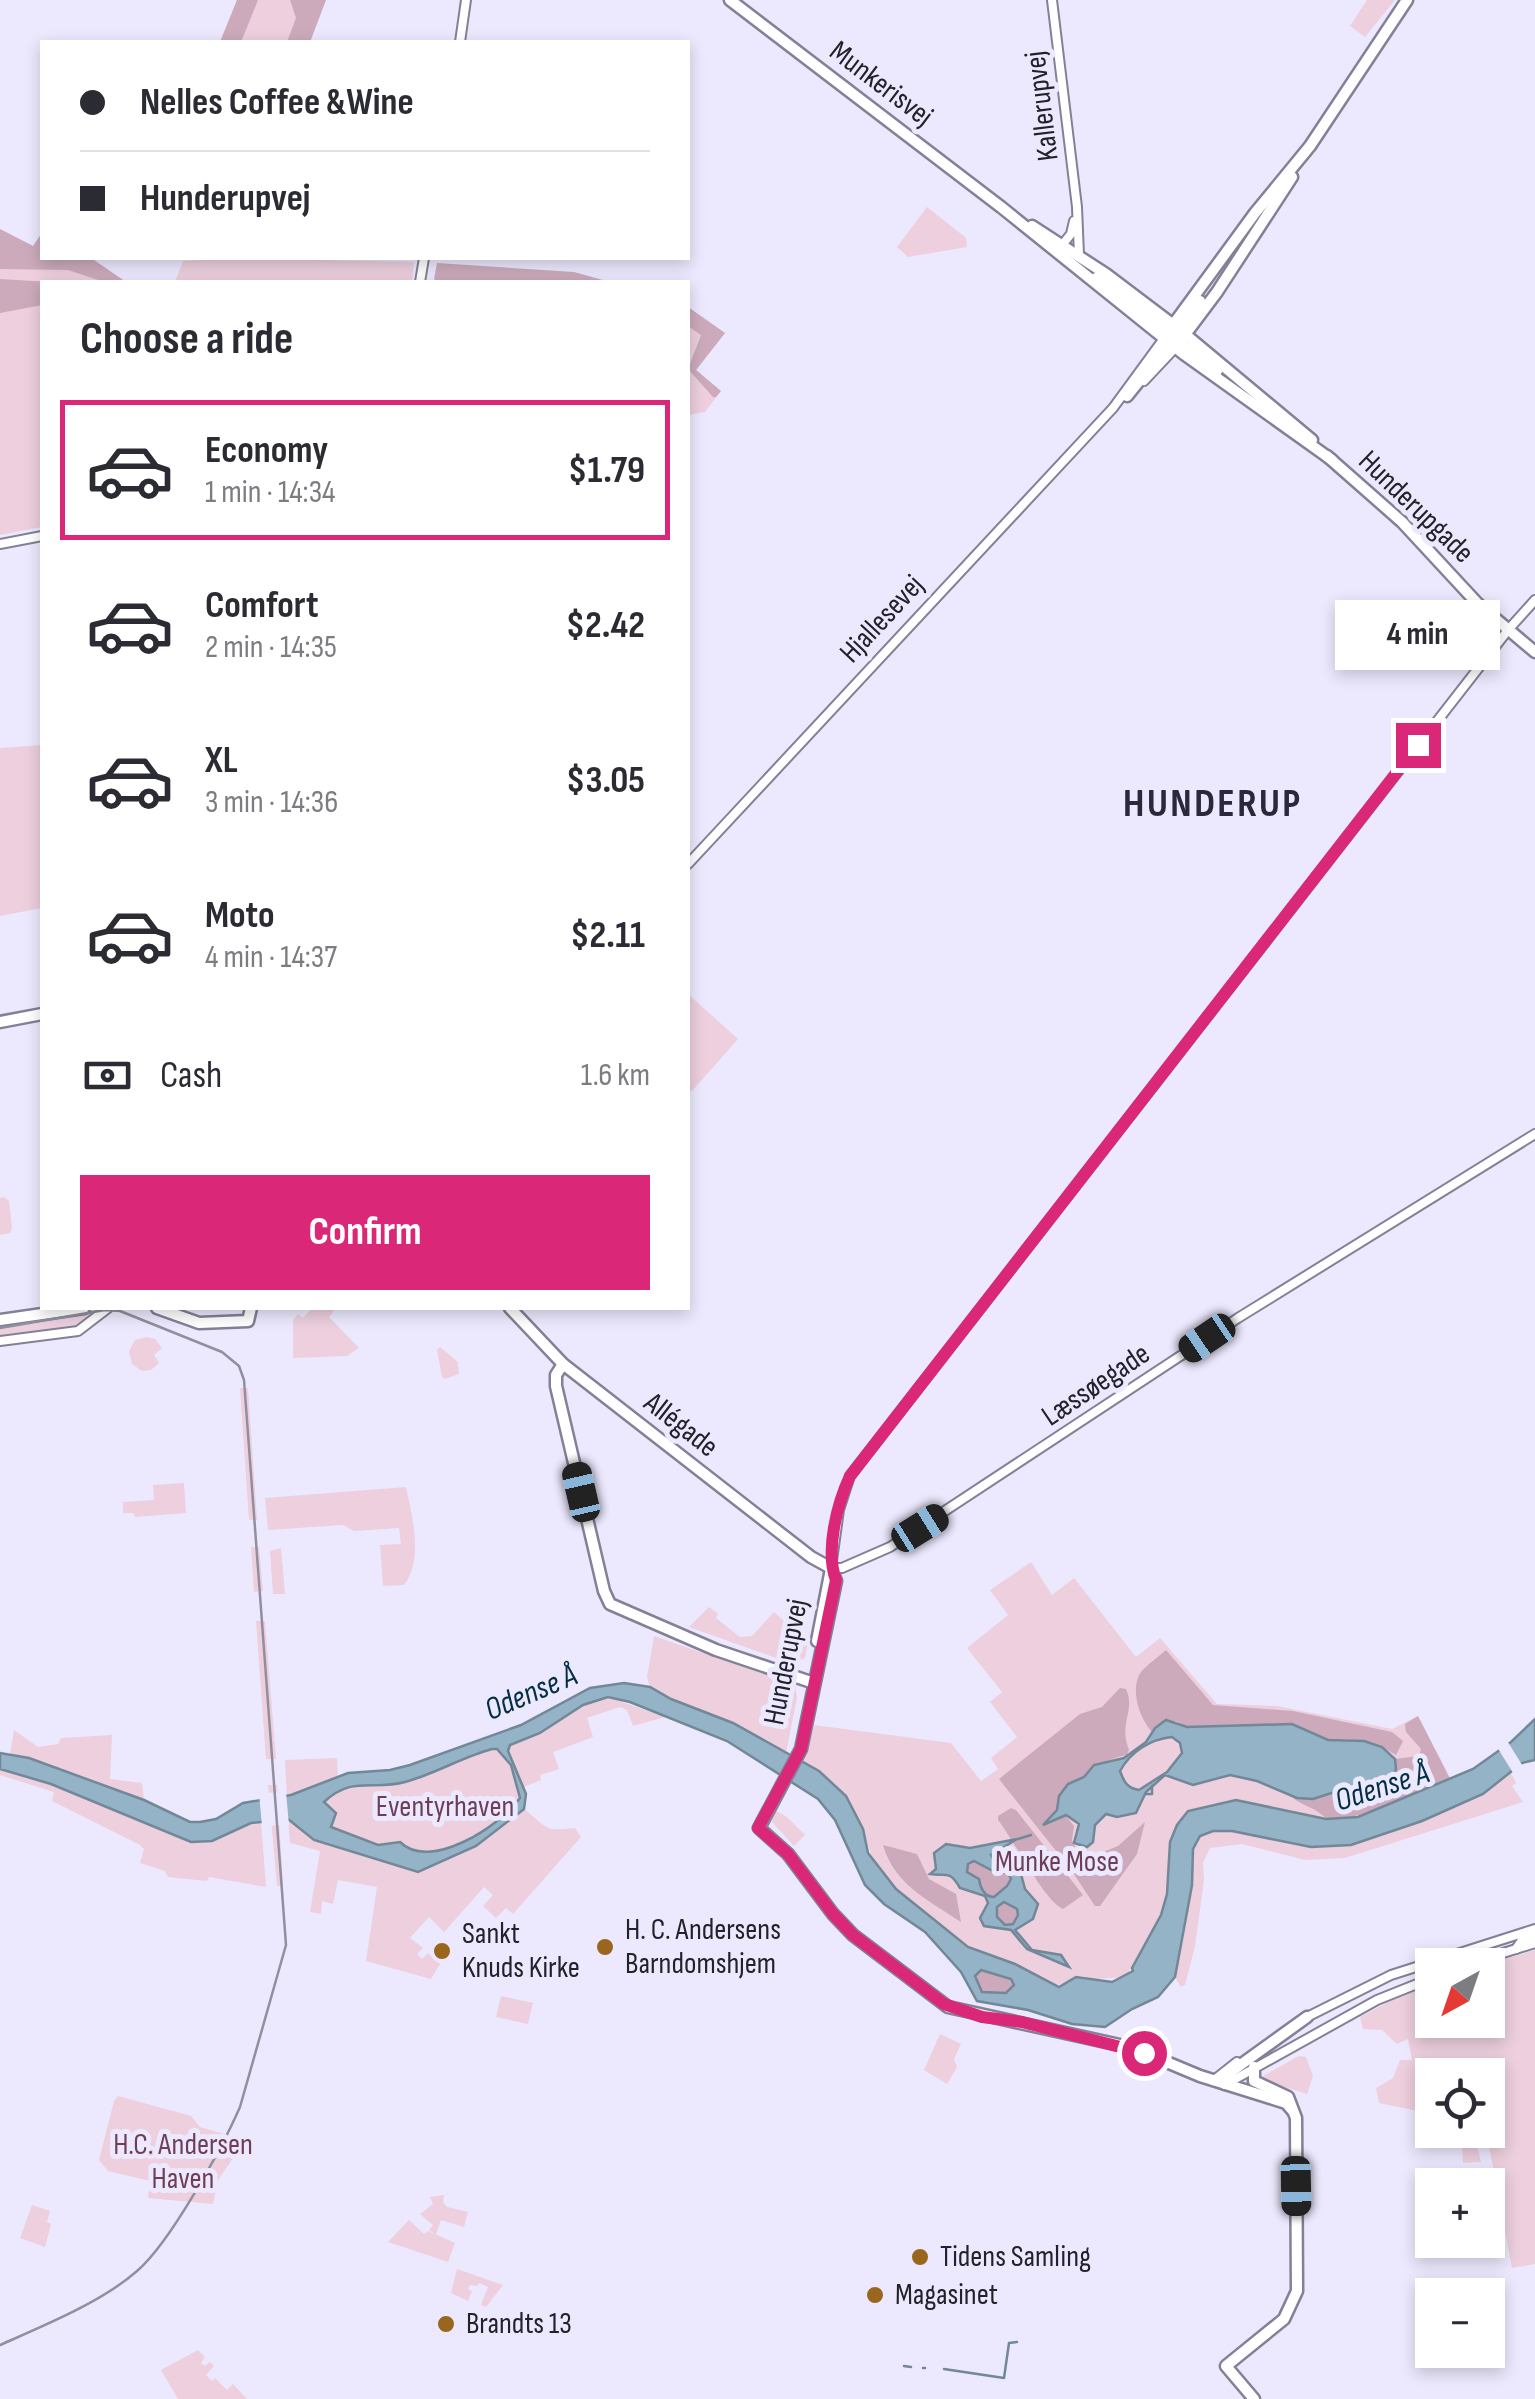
<!DOCTYPE html>
<html lang="en">
<head>
<meta charset="utf-8">
<style>
	body { margin:0; font-family:"Sofia Sans Condensed",sans-serif; background:#f2f2f3; color:#2b2b33; height:100vh; display:flex; flex-direction:column; font-size:38px; white-space:nowrap }
	* { box-sizing:border-box; margin:0 }
	p { font-size:32px; color:#7c7c81 }
	.icon { flex:none; width:55px; height:55px; fill:none; stroke:currentColor; stroke-width:2; stroke-linecap:round; stroke-linejoin:round }
	.map { position:relative; flex:1; overflow:hidden }
	.panel { position:absolute; left:40px; top:280px; width:650px; height:1030px; display:flex; flex-direction:column; background:#fff; border-radius:0px; box-shadow:0 5px 15px #0003 }
	.panel>* { flex:none }
	.top-card { position:absolute; left:40px; top:40px; width:650px; height:220px; border-radius:0px; box-shadow:0 5px 15px #0003; display:grid; align-content:center; height:220px; padding:0 40px; background:#fff }
	.needle { width:65px; rotate:220deg }
	.tools { position:absolute; left:1415px; top:1948px; display:grid; gap:20px }
	.tools a { display:grid; place-items:center; width:90px; height:90px; border-radius:0px; background:#fff; box-shadow:0 5px 15px #0003; font-size:50px }
	.end { position:absolute; width:45px; height:45px; margin:-22px; border:12px solid #db2777; background:#fff; box-shadow:0 0 0 5px #fff }
	.from { border-radius:50% }
	.bubble { position:absolute; height:70px; border-radius:0px; background:#fff; box-shadow:0 5px 15px #0003; font-size:32px; font-weight:700; line-height:70px; text-align:center }
	.car { position:absolute; width:30px; height:60px; margin:-30px -15px; border-radius:12px; box-shadow:0 0 8px 2px #0007; background:linear-gradient(#222 24%,#8ab4d8 0 40%,#222 0 76%,#8ab4d8 0 86%,#222 0) }
	.top-card b { display:flex; align-items:center; gap:35px; height:95px; font-size:38px }
	.top-card b+b { border-top:2px solid #e1e1e2 }
	.top-card i { width:25px; height:25px; background:#2b2b33 }
	ul { padding:0; list-style:none }
	li { display:flex; align-items:center; gap:30px; height:140px; margin:0 20px 15px; padding:0 20px; border:5px solid transparent; border-radius:0px }
	li div { flex:1 }
	li b { display:block; font-size:38px }
	li em { font-style:normal; font-weight:700 }
	li.current { border-color:#db2777 }
	li>.icon { width:90px; height:90px; stroke-width:1.5 }
	h2 { padding:0 40px; font-size:45px; line-height:120px }
	.pay { display:flex; align-items:center; gap:25px; height:110px; padding:0 40px; font-size:38px }
	.pay p { margin-inline-start:auto }
	.cta { display:flex; gap:20px; margin-top:auto; padding:20px 40px }
	.cta a { flex:1; height:115px; border-radius:0px; background:#db2777; color:#fff; font-size:40px; font-weight:700; line-height:115px; text-align:center }
	.map>svg:first-child { display:block }
	.green { fill:#edcfde }
	.forest { fill:#cab }
	.water { fill:#94b3c7; stroke:#728898; stroke-width:2.5; fill-rule:evenodd }
	.pier { fill:#ece9fe }
	.lines { fill:none; stroke-linecap:round; stroke-linejoin:round }
	.stream { stroke:#728898; stroke-width:2.5 }
	.minor-casing { stroke:#838097; stroke-width:12 }
	.major-casing { stroke:#838097; stroke-width:15 }
	.minor { stroke:#fff; stroke-width:8 }
	.major { stroke:#fff; stroke-width:10 }
	.tram { stroke:#918f9e; stroke-width:2.5 }
	.route { stroke:#db2777; stroke-width:12 }
	.poi-dot { fill:#9a651c; stroke:#ece9fe; stroke-width:4 }
	.labels { text-anchor:middle; dominant-baseline:central; stroke-width:10; stroke-linejoin:round; paint-order:stroke }
	.street-label { font-size:30px; fill:#23222b; stroke:#ece9fe }
	.park-label { font-size:30px; fill:#6e3e57; stroke:#ece9fe }
	.poi-label { font-size:30px; fill:#23222b; stroke:#ece9fe; text-anchor:start }
	.water-label { font-size:32px; font-style:italic; fill:#032e44; stroke:#ece9fe }
	.district-label { font-size:40px; font-weight:bold; letter-spacing:2.5px; fill:#2c283b; stroke:#ece9fe }
</style>
</head>
<body>
<div class="map">
<svg width="1535" height="2399" viewBox="0 0 1535 2399">
	<rect width="100%" height="100%" fill="#ece9fe"/>
	<g class="green">
		<path d="M237 0H326L310 42H220Z"/>
		<path d="M1367 0H1395L1365 37 1350 26Z"/>
		<path d="M927 207 966 238 967 247 908 257 897 247Z"/>
		<path d="M0 229 33 246 42 233V258H91L126 282H42V527L0 535Z"/>
		<path d="M237 258 414 262 412 282H175L183 261Z"/>
		<path d="M688 307 725 333 696 370 721 391 705 412 688 415Z"/>
		<path d="M42 745V908L0 916V748Z"/>
		<path d="M688 994 738 1039 692 1091H688Z"/>
		<path d="M4 1197 9 1201 12 1228 10 1233 0 1235V1198Z"/>
		<path d="M312 1308H331L334 1311 329 1317 359 1348 347 1356 293 1358V1320L298 1314 303 1318Z"/>
		<path d="M96 1309 78 1327 0 1339V1323Z"/>
		<path d="M147 1337 155 1339 162 1348 154 1355 159 1363 151 1370 142 1371 132 1364 129 1351 135 1340Z"/>
		<path d="M440 1347 458 1362 459 1374 445 1379 442 1377 437 1350Z"/>
		<path d="M240 1388H248L257 1520H249Z"/>
		<path d="M184 1483 186 1513 135 1517 134 1513H123V1502L154 1500 153 1485Z"/>
		<path d="M406 1487C412 1516 424 1560 404 1585L383 1586 380 1545 401 1544 399 1528 354 1531 343 1525 268 1530 265 1498Z"/>
		<path d="M251 1547H259L263 1591 254 1592Z"/>
		<path d="M281 1548 285 1594H273L270 1551Z"/>
		<path d="M1031 1562 1052 1595 1074 1578 1136 1657 1160 1638 1217 1704 1277 1706 1392 1729 1418 1716 1451 1779 1358 1817C1315 1825 1278 1805 1236 1800L1170 1842 1167 1894 1161 1915 1126 1977 1095 1979 1082 1976 1056 1986 1015 1964 968 1947 896 1889 873 1861 863 1829 819 1771 802 1763 814 1725 951 1743 981 1781 998 1769 991 1758 1017 1737 990 1702 1002 1692 967 1648 1008 1615 990 1590Z"/>
		<path d="M709 1607 718 1614 716 1618 740 1637 752 1636 774 1612 795 1631 802 1630 809 1636 805 1658 793 1664 689 1627Z"/>
		<path d="M256 1621H265L276 1759H266Z"/>
		<path d="M654 1636 795 1685 797 1698 786 1753 733 1723 667 1698 650 1687 647 1677Z"/>
		<path d="M608 1697 665 1717 633 1726 627 1710 620 1707 587 1718 593 1737 553 1752 559 1769 540 1775 541 1780 524 1787 509 1752 510 1745 540 1733 583 1705Z"/>
		<path d="M14 1730 38 1747 58 1744 61 1738 112 1735 110 1779 142 1783 144 1800 10 1754Z"/>
		<path d="M492 1749H496L511 1765 520 1798C506 1818 453 1853 428 1854 411 1855 345 1837 331 1827L336 1813 324 1802C355 1774 376 1792 408 1781 437 1771 462 1757 492 1749Z"/>
		<path d="M337 1758 338 1777 287 1797 285 1760Z"/>
		<path d="M0 1769 51 1784 191 1842 225 1836 241 1826 261 1821 266 1887 209 1877 207 1881 168 1877 165 1871 140 1863 144 1849 140 1845 52 1801 54 1792 0 1775Z"/>
		<path d="M1511 1773 1516 1783 1512 1786 1523 1802 1345 1858 1305 1860 1242 1844 1210 1848 1203 1863 1204 1880 1195 1946 1185 1985 1181 1987 1175 1977C1182 1948 1188 1918 1191 1887 1193 1874 1188 1853 1195 1841 1211 1816 1295 1846 1321 1847 1369 1849 1473 1803 1511 1773Z"/>
		<path d="M268 1785H277L283 1885 277 1886Z"/>
		<path d="M524 1809C548 1827 542 1832 575 1828L581 1837 513 1914 506 1908 496 1918 483 1906 493 1895 484 1887 444 1932 429 1917 410 1938 423 1948 417 1954 422 1959 428 1953 440 1964 431 1979 366 1961 377 1887 338 1880 333 1904 322 1901 321 1914 310 1912 320 1851 290 1843 288 1819 314 1840 418 1872 476 1846Z"/>
		<path d="M775 1810 787 1817 805 1835 794 1846 772 1822Z"/>
		<path d="M1535 1950V2264L1512 2268 1486 2130 1488 2075H1432V2114L1379 2103 1376 2088 1393 2078 1400 2060H1412L1408 2039 1397 2044 1382 2030 1363 2029 1360 2017 1390 2001 1432 1985V2020H1488L1486 1965Z"/>
		<path d="M501 1996 533 2003 528 2024 496 2017Z"/>
		<path d="M940 2034 961 2044 954 2059 957 2067 947 2084 924 2070Z"/>
		<path d="M1299 2056 1306 2057 1313 2076 1307 2094 1262 2080 1261 2077Z"/>
		<path d="M118 2096 191 2116 200 2127 245 2140 246 2149 240 2148 218 2180 213 2204 148 2198 150 2181 108 2171 99 2160 114 2101Z"/>
		<path d="M1461 2135 1476 2141 1481 2162 1463 2163Z"/>
		<path d="M444 2195 443 2202 447 2207 468 2212 464 2227 441 2220 436 2235 429 2230 433 2225 420 2214 433 2204 430 2197Z"/>
		<path d="M32 2205 50 2211 47 2222 51 2224 45 2247 20 2238Z"/>
		<path d="M409 2220 424 2234 428 2231 455 2243 448 2262 388 2242Z"/>
		<path d="M457 2269 503 2285 486 2307 481 2305 488 2287 479 2283 477 2286 470 2285 468 2289 472 2291 468 2301 451 2293Z"/>
		<path d="M198 2350 205 2357 201 2363 205 2366 210 2362 214 2366 206 2375 212 2381 215 2378 227 2390 233 2384 247 2399H178L161 2370Z"/>
	</g>
	<g class="forest">
		<path d="M237 0H258L241 42H220Z"/>
		<path d="M290 0H326L310 42H287L296 18Z"/>
		<path d="M0 229 33 246 42 233V258H91L126 282H104L68 270 0 269Z"/>
		<path d="M437 263 574 272 610 282H437L434 279Z"/>
		<path d="M0 279 51 282H42V305L0 313Z"/>
		<path d="M688 307 725 333 696 370 721 391 716 397H713L688 369 701 335 688 326Z"/>
		<path d="M1166 1650 1213 1705 1293 1711 1392 1732 1403 1741 1396 1755 1382 1747 1347 1739 1328 1740 1292 1724 1187 1727 1176 1721 1153 1733C1140 1720 1129 1689 1141 1672 1148 1664 1158 1657 1166 1650Z"/>
		<path d="M1120 1688 1126 1689C1136 1711 1118 1723 1129 1750L1127 1755C1106 1759 1100 1765 1084 1777 1070 1786 1061 1786 1057 1805L1074 1826 1072 1840 1077 1851 1064 1861 999 1779 1080 1714 1102 1707Z"/>
		<path d="M1418 1716 1450 1779C1407 1791 1373 1820 1327 1819 1314 1806 1300 1806 1287 1793L1313 1799 1344 1789H1370L1396 1769 1395 1759 1419 1756 1421 1749 1406 1732 1405 1724Z"/>
		<path d="M1011 1808 1016 1810 1083 1895 1063 1909C1044 1901 1014 1840 998 1820V1816Z"/>
		<path d="M1145 1822 1137 1854 1100 1906H1095L1070 1868 1071 1865 1118 1846Z"/>
		<path d="M883 1845 917 1854 929 1879 956 1894 961 1922C928 1900 894 1884 883 1845Z"/>
		<path d="M974 1861 995 1872 1007 1873 1011 1879 1007 1886 994 1897 988 1896 967 1871 969 1864Z"/>
		<circle cx="1007" cy="1914" r="11"/>
		<path d="M981 1970 1011 1978 1014 1985 1006 1993 982 1992 975 1976Z"/>
	</g>
	<g class="water">
		<path d="M624 1683 650 1687 671 1699 733 1723 819 1771 846 1796 863 1829 868 1853 896 1889 968 1947 1015 1964 1059 1987 1076 1977 1112 1982 1133 1971 1132 1968 1161 1915 1167 1894 1170 1842 1177 1825 1188 1811 1236 1800 1326 1819 1358 1817 1473 1769 1511 1742 1535 1719V1760L1522 1763 1483 1794 1422 1821 1351 1845 1311 1847 1232 1831H1213L1200 1836 1193 1849 1192 1885 1175 1977 1158 1997 1132 2009 1105 2027 1072 2024 1028 2010 977 2001 961 1972 925 1932 884 1904 865 1885 835 1820 818 1799 727 1741 630 1702 608 1697 583 1705 540 1733 510 1745 508 1751 526 1794 524 1809 476 1846 418 1872 314 1840 288 1819 251 1823 212 1841 191 1842 51 1784 0 1769V1753L29 1758 144 1800 190 1822H200L216 1819 243 1803 291 1795 348 1773 390 1770 410 1765 521 1725 590 1688ZM492 1749H497L511 1765 520 1798C500 1826 430 1872 400 1842L378 1845 331 1827 336 1813 324 1802C353 1775 372 1791 405 1782 435 1774 462 1757 492 1749ZM981 1970 1011 1979 1014 1985 1006 1993 982 1992 975 1976Z"/>
		<path d="M1166 1720 1187 1727 1292 1724 1328 1740 1364 1741 1382 1747 1395 1759 1396 1769 1391 1782 1370 1789H1344L1313 1799 1297 1798 1257 1781 1230 1775 1193 1785 1165 1775 1146 1792 1136 1813 1117 1817 1106 1814 1095 1825 1093 1842 1087 1847 1074 1843 1079 1824 1066 1815 1043 1825 1057 1810 1059 1796 1068 1784 1084 1777 1094 1765 1124 1758 1146 1742 1155 1728ZM1172 1737 1180 1743 1182 1753 1167 1772 1139 1790C1127 1788 1124 1782 1120 1771 1131 1751 1151 1739 1172 1737Z"/>
		<path d="M1017 1839 991 1855 996 1864 1021 1874 1025 1889 1038 1904 1033 1919 1015 1930 1032 1950 1061 1955 1069 1967 1027 1949 1011 1930 984 1926 980 1918 988 1903 985 1896 960 1888C949 1869 946 1877 930 1874L936 1869 934 1853 946 1844 970 1848ZM974 1861 995 1872 1008 1873 1011 1879 1007 1886 994 1897C984 1897 980 1887 979 1879L967 1872 968 1864ZM1004 1902 1017 1909 1018 1915 1013 1924 1005 1925 997 1917V1907Z"/>
	</g>
	<g class="pier">
		<path d="M1506 1739 1524 1768 1515 1776 1497 1747Z"/>
		<path d="M286 1792 289 1825 262 1826 259 1793Z"/>
	</g>
	<g class="lines">
		<g class="stream">
			<path d="M1145 1794H1152V1786"/>
			<path d="M1018 1839 1031 1835"/>
			<path d="M904 2366 911 2367"/>
			<path d="M923 2368H925"/>
			<path d="M944 2369 1004 2378 1009 2343 1017 2342"/>
		</g>
		<g class="minor-casing">
			<g id="minor">
				<path d="M1052 0 1077 207 1079 255"/>
				<path d="M460 42 466 0"/>
				<path d="M1062 245 1071 234 1074 221"/>
				<path d="M420 282 424 258"/>
				<path d="M1144 381 1175 348"/>
				<path d="M0 544 42 536"/>
				<path d="M1535 600 1508 630 850 1476 839 1510 831 1568H842L890 1547 1238 1318 1535 1134"/>
				<path d="M688 864 1113 408 1165 337"/>
				<path d="M0 1341 78 1331 108 1308"/>
				<path d="M1516 1949 1522 1940 1535 1936"/>
				<path d="M1465 1965 1535 1943"/>
				<path d="M1303 2019 1391 1975 1535 1929"/>
				<path d="M1213 2081 1237 2062"/>
				<path d="M1228 2083 1377 2000 1432 1978"/>
			</g>
		</g>
		<g class="major-casing">
			<g id="major">
				<path d="M730 0 1001 207 1185 355 1332 460"/>
				<path d="M1032 226 1106 274 1180 330 1312 440"/>
				<path d="M1096 278 1173 334 1185 335"/>
				<path d="M1173 325 1255 213 1310 146 1407 0"/>
				<path d="M1179 333 1200 301"/>
				<path d="M1175 339 1217 371"/>
				<path d="M1175 348 1217 292 1292 177"/>
				<path d="M1127 396 1172 340"/>
				<path d="M1327 456 1402 522 1478 604 1535 652"/>
				<path d="M0 1022 42 1014"/>
				<path d="M157 1308 199 1323 248 1321 251 1308"/>
				<path d="M510 1308 563 1364 811 1557 831 1568"/>
				<path d="M0 1320 84 1308"/>
				<path d="M563 1364 556 1375V1386L604 1591 610 1604 716 1650 814 1683"/>
				<path d="M831 1568 836 1581 801 1749 759 1828 788 1854 833 1914 853 1935 948 2007 1133 2048 1200 2076 1286 2103 1293 2111"/>
				<path d="M817 1641 831 1569"/>
				<path d="M1254 2067V2081L1288 2097 1296 2118 1297 2291 1284 2319 1226 2366 1254 2399"/>
				<path d="M1225 2084 1232 2071 1307 2017"/>
			</g>
		</g>
		<use href="#minor" class="minor"/>
		<use href="#major" class="major"/>
		<path class="tram" d="M0 1328 105 1310 120 1311 222 1352 239 1366 244 1380 286 1945 240 2107C222 2148 170 2243 137 2271 102 2302 43 2326 0 2345"/>
	</g>
	<g class="lines">
		<path class="route" d="M1144 2053 1022 2022 982 2017 944 2004 853 1935 833 1914 788 1854 758 1828 801 1749 836 1580C825 1551 837 1504 850 1476L1418 745"/>
	</g>
	<g class="poi-dot">
		<circle cx="605" cy="1947" r="10"/>
		<circle cx="442" cy="1951" r="10"/>
		<circle cx="920" cy="2257" r="10"/>
		<circle cx="875" cy="2295" r="10"/>
		<circle cx="446" cy="2324" r="10"/>
	</g>
	<g class="labels">
		<g class="street-label">
			<text transform="translate(881 84) rotate(37)">Munkerisvej</text>
			<text transform="translate(1042 106) rotate(-97)">Kallerupvej</text>
			<text transform="translate(1416 507) rotate(44)">Hunderupgade</text>
			<text transform="translate(882 619) rotate(-47)">Hjallesevej</text>
			<text transform="translate(1096 1385) rotate(-34)">Læssøegade</text>
			<text transform="translate(681 1425) rotate(38)">Allégade</text>
			<text transform="translate(786 1662) rotate(-79)">Hunderupvej</text>
		</g>
		<g class="park-label">
			<text x="445" y="1807">Eventyrhaven</text>
			<text x="1057" y="1862">Munke Mose</text>
			<text x="183" y="2145">H.C. Andersen<tspan x="183" dy="34">Haven</tspan></text>
		</g>
		<g class="poi-label">
			<text x="625" y="1930">H. C. Andersens<tspan x="625" dy="34">Barndomshjem</tspan></text>
			<text x="462" y="1934">Sankt<tspan x="462" dy="34">Knuds Kirke</tspan></text>
			<text x="940" y="2257">Tidens Samling</text>
			<text x="895" y="2295">Magasinet</text>
			<text x="466" y="2324">Brandts 13</text>
		</g>
		<g class="water-label">
			<text transform="translate(531 1693) rotate(-23)">Odense Å</text>
			<text transform="translate(1382 1787) rotate(-18)">Odense Å</text>
		</g>
		<g class="district-label">
			<text x="1213" y="804">HUNDERUP</text>
		</g>
	</g>
</svg>
<div class="tools">
<a><svg class="needle" viewBox="-14 -14 28 28"><path d="M0-13l5 13h-10z" fill="#e53935"/><path d="M0 13l5-13h-10z" fill="#7c7c81"/></svg></a>
<a><svg class="icon" aria-label="locate" viewBox="0 0 24 24"><circle cx="12" cy="12" r="6"/><path d="M12 2v4M12 18v4M2 12h4M18 12h4"/></svg></a>
<a>+</a>
<a>−</a>
</div>
<i class="end from" style="left:1144px;top:2053px"></i>
<i class="end" style="left:1418px;top:745px"></i>
<div class="bubble" style="left:1335px;top:600px;width:165px">4 min</div>
<i class="car" style="left:1207px;top:1338px;rotate:236deg"></i>
<i class="car" style="left:581px;top:1492px;rotate:347deg"></i>
<i class="car" style="left:920px;top:1528px;rotate:58deg"></i>
<i class="car" style="left:1296px;top:2186px;rotate:179deg"></i>
<div class="top-card">
<b><i class="from"></i>Nelles Coffee &amp;Wine</b>
<b><i></i>Hunderupvej</b>
</div>
<section class="panel">
<h2>Choose a ride</h2>
<ul>
<li class="current"><svg class="icon" aria-label="car" viewBox="0 0 24 24"><path d="M5 17H2v-5l4-1 3-4h7l3 4 3 1v5h-3M9 17h6M6 11h13"/><circle cx="7" cy="17" r="2"/><circle cx="17" cy="17" r="2"/></svg><div><b>Economy</b><p>1 min · 14:34</p></div><em>$1.79</em></li>
<li><svg class="icon" aria-label="car" viewBox="0 0 24 24"><path d="M5 17H2v-5l4-1 3-4h7l3 4 3 1v5h-3M9 17h6M6 11h13"/><circle cx="7" cy="17" r="2"/><circle cx="17" cy="17" r="2"/></svg><div><b>Comfort</b><p>2 min · 14:35</p></div><em>$2.42</em></li>
<li><svg class="icon" aria-label="car" viewBox="0 0 24 24"><path d="M5 17H2v-5l4-1 3-4h7l3 4 3 1v5h-3M9 17h6M6 11h13"/><circle cx="7" cy="17" r="2"/><circle cx="17" cy="17" r="2"/></svg><div><b>XL</b><p>3 min · 14:36</p></div><em>$3.05</em></li>
<li><svg class="icon" aria-label="car" viewBox="0 0 24 24"><path d="M5 17H2v-5l4-1 3-4h7l3 4 3 1v5h-3M9 17h6M6 11h13"/><circle cx="7" cy="17" r="2"/><circle cx="17" cy="17" r="2"/></svg><div><b>Moto</b><p>4 min · 14:37</p></div><em>$2.11</em></li>
</ul>
<div class="pay"><svg class="icon" aria-label="cash" viewBox="0 0 24 24"><path d="M3 7h18v10H3z"/><circle cx="12" cy="12" r="2"/></svg>Cash<p>1.6 km</p></div>
<div class="cta"><a>Confirm</a></div>
</section>
</div>
</body>
</html>
